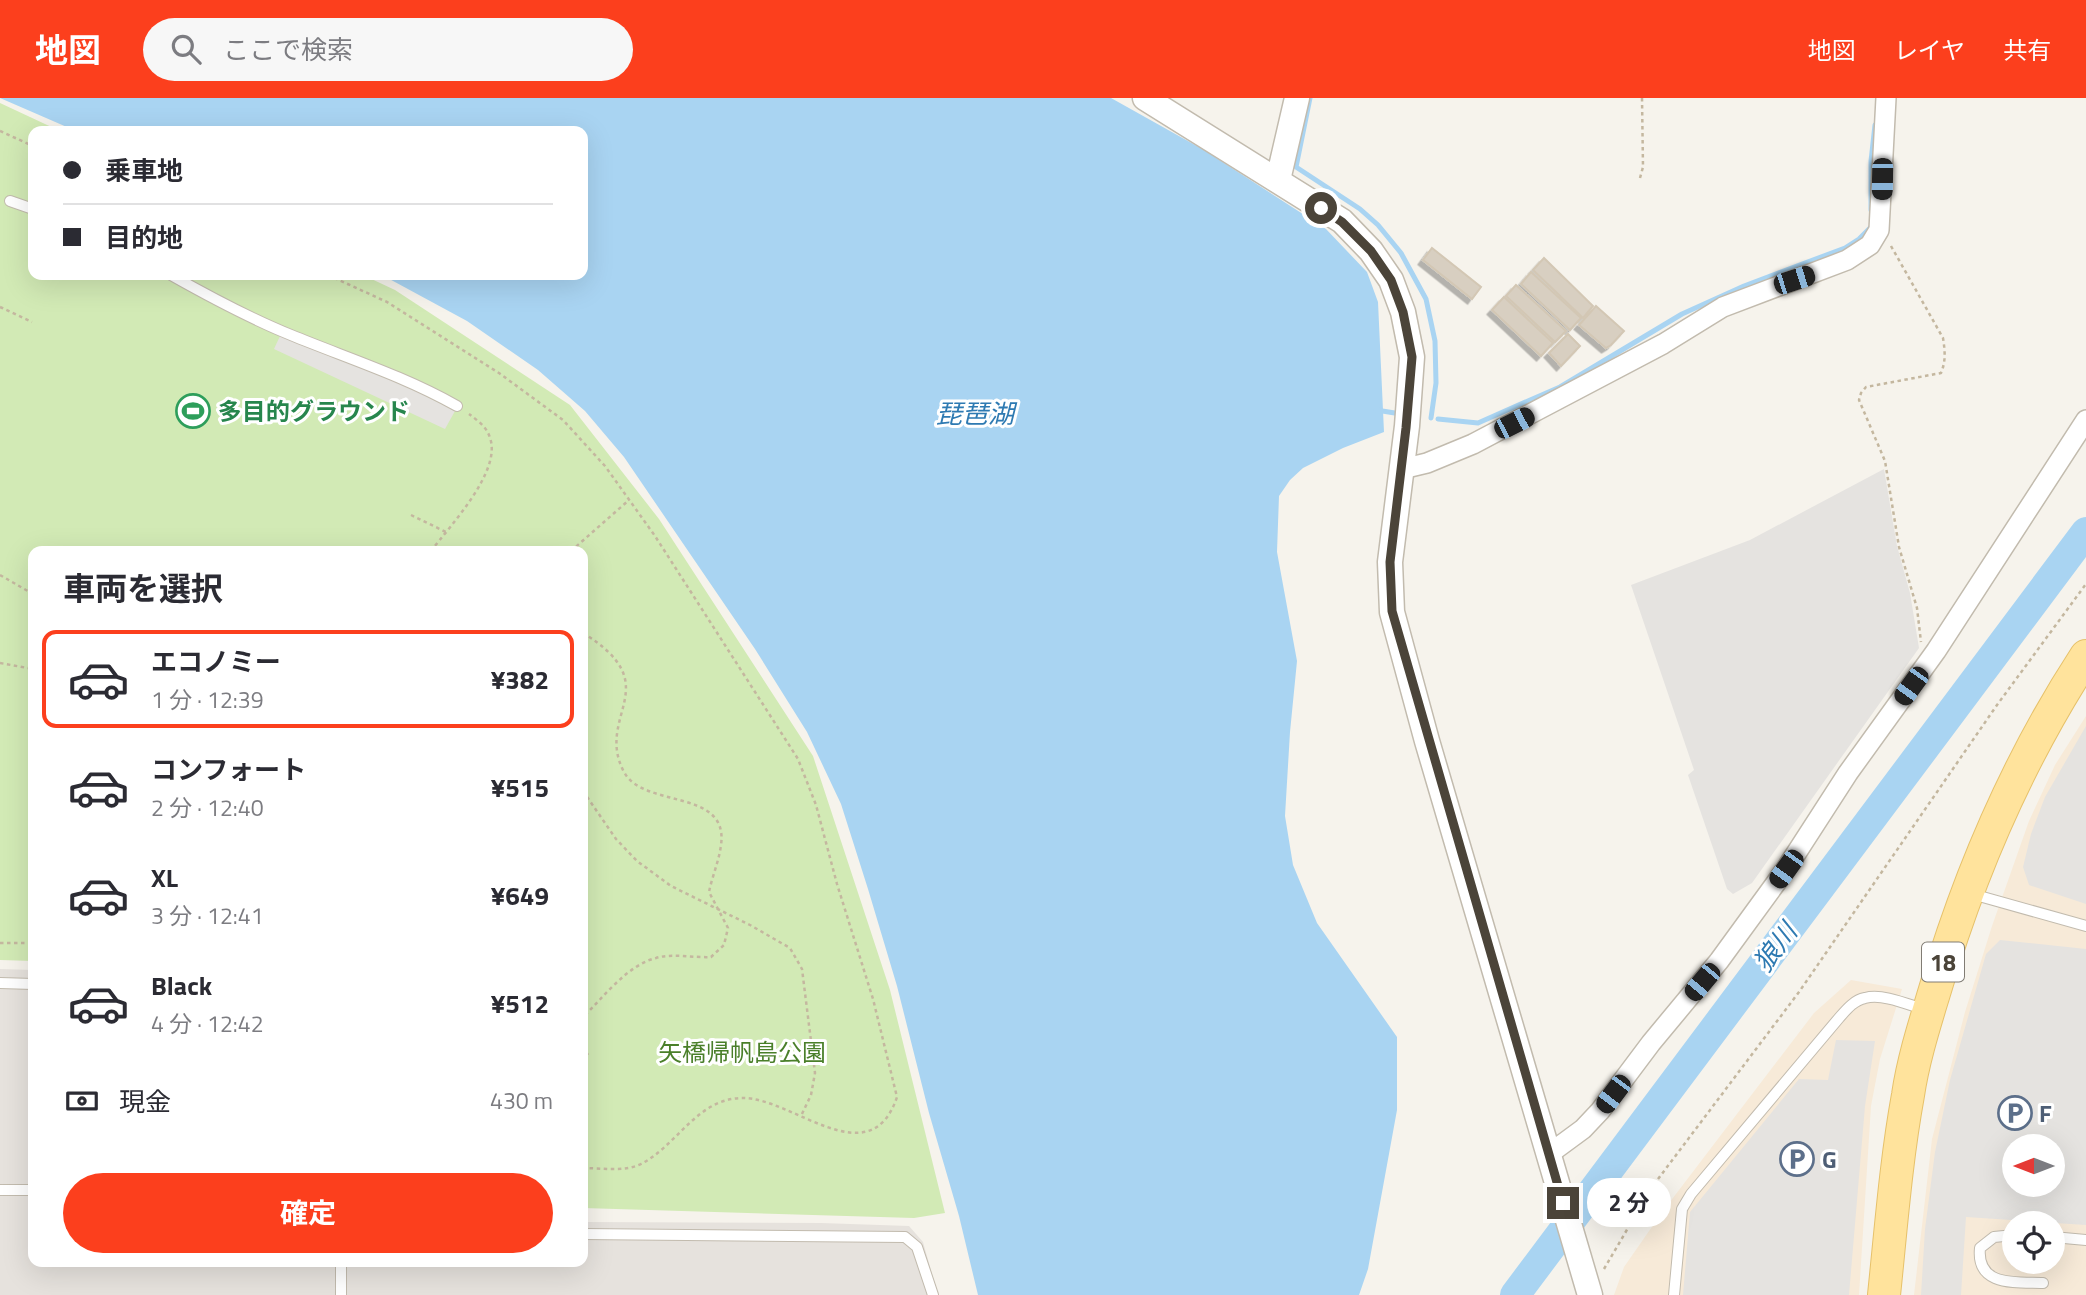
<!DOCTYPE html>
<html lang="ja">
<head>
<meta charset="utf-8">
<style>
	body { margin:0; font-family:"Titillium Web","Noto Sans JP",sans-serif; background:#f7f7f7; color:#2b2b33; height:100vh; display:flex; flex-direction:column; font-size:26px; white-space:nowrap }
	* { box-sizing:border-box; margin:0 }
	p { font-size:23px; color:#7c7c81 }
	.icon { flex:none; width:38px; height:38px; fill:none; stroke:currentColor; stroke-width:2; stroke-linecap:round; stroke-linejoin:round }
	.map { position:relative; flex:1; overflow:hidden }
	.drawer { position:absolute; left:28px; top:448px; width:560px; height:721px; display:flex; flex-direction:column; background:#fff; border-radius:14px; box-shadow:0 7px 28px #0002 }
	.drawer>* { flex:none }
	.hud { position:absolute; left:28px; top:28px; width:560px; height:154px; border-radius:14px; box-shadow:0 7px 28px #0002; display:grid; align-content:center; height:154px; padding:0 35px; background:#fff }
	.needle { width:46px; rotate:270deg }
	.fabs { position:absolute; left:2002px; top:1036px; display:grid; gap:14px }
	.fabs a { display:grid; place-items:center; width:63px; height:63px; border-radius:50%; background:#fff; box-shadow:0 7px 28px #0002; font-size:35px }
	.end { position:absolute; width:32px; height:32px; margin:-16px; border:9px solid #4b4439; background:#fff; box-shadow:0 0 0 4px #fff }
	.from { border-radius:50% }
	.bubble { position:absolute; height:49px; border-radius:24px; background:#fff; box-shadow:0 7px 28px #0002; font-size:23px; font-weight:700; line-height:49px; text-align:center }
	.car { position:absolute; width:21px; height:42px; margin:-21px -10px; border-radius:9px; box-shadow:0 0 5px 2px #0007; background:linear-gradient(#222 24%,#8ab4d8 0 40%,#222 0 76%,#8ab4d8 0 86%,#222 0) }
	.hud b { display:flex; align-items:center; gap:24px; height:66px; font-size:26px }
	.hud b+b { border-top:2px solid #e1e1e2 }
	.hud i { width:18px; height:18px; background:#2b2b33 }
	ul { padding:0; list-style:none }
	li { display:flex; align-items:center; gap:21px; height:98px; margin:0 14px 10px; padding:0 21px; border:4px solid transparent; border-radius:14px }
	li div { flex:1 }
	li b { display:block; font-size:26px }
	li em { font-style:normal; font-weight:700 }
	li.selected { border-color:#fc3f1d }
	li>.icon { width:63px; height:63px; stroke-width:1.5 }
	h2 { padding:0 35px; font-size:32px; line-height:84px }
	.pay { display:flex; align-items:center; gap:18px; height:77px; padding:0 35px; font-size:26px }
	.pay p { margin-inline-start:auto }
	.cta { display:flex; gap:14px; margin-top:auto; padding:14px 35px }
	.cta a { flex:1; height:80px; border-radius:42px; background:#fc3f1d; color:#fff; font-size:28px; font-weight:700; line-height:80px; text-align:center }
	header { display:flex; align-items:center; gap:42px; box-sizing:border-box; height:98px; padding:0 35px; background:#fc3f1d; color:#fff }
	header strong { font-size:33px }
	nav { display:flex; gap:38px; margin-inline-start:auto; font-size:24px }
	.search { width:490px; height:63px; background:#f7f7f7; display:flex; align-items:center; gap:18px; box-sizing:border-box; padding:0 24px; border-radius:38px; color:#7c7c81; font-size:26px }
	.map>svg:first-child { display:block }
	.commercial { fill:#f7ead8; fill-rule:evenodd }
	.industrial { fill:#e6e2dd }
	.green { fill:#d2eab5 }
	.parking { fill:#e5e3e0; fill-rule:evenodd }
	.water { fill:#a9d4f2 }
	.lines { fill:none; stroke-linecap:round; stroke-linejoin:round }
	.stream { stroke:#a9d4f2; stroke-width:5 }
	.river { stroke:#a9d4f2; stroke-width:30 }
	.building { fill:#d8cfc1; stroke:#d3c7b4; stroke-width:2; filter:url(#shadow) }
	.service-casing { stroke:#c2bbae; stroke-width:12 }
	.minor-casing { stroke:#c2bbae; stroke-width:22 }
	.tertiary-casing { stroke:#c2bbae; stroke-width:27 }
	.primary-casing { stroke:#e6c16a; stroke-width:34 }
	.path { stroke:#c4b79f; stroke-width:2.5; stroke-dasharray:3.5 3.5; stroke-linecap:butt }
	.service { stroke:#fff; stroke-width:10 }
	.minor { stroke:#fff; stroke-width:19 }
	.tertiary { stroke:#fff; stroke-width:24 }
	.primary { stroke:#ffe39c; stroke-width:32 }
	.route { stroke:#4b4439; stroke-width:9 }
	.labels { text-anchor:middle; dominant-baseline:central; stroke-width:6; stroke-linejoin:round; paint-order:stroke }
	.shield { fill:#fff; stroke:#817c74; stroke-width:2 }
	.shield-label { font-size:23px; font-weight:bold; fill:#4b4439 }
	.leisure-label { font-size:24px; font-weight:bold; fill:#27864d; stroke:#fff; text-anchor:start }
	.park-label { font-size:24px; fill:#4a7f2a; stroke:#fff }
	.service-label { font-size:24px; font-weight:bold; fill:#4e5e75; stroke:#fff; text-anchor:start }
	.water-label { font-size:26px; font-style:italic; fill:#2e7ab2; stroke:#fff }
</style>
</head>
<body>
<header>
<strong>地図</strong>
<div class="search"><svg class="icon" aria-label="search" viewBox="0 0 24 24"><circle cx="10" cy="10" r="6"/><path d="M15 15l6 6"/></svg>ここで検索</div>
<nav><a>地図</a><a>レイヤ</a><a>共有</a></nav>
</header>
<div class="map">
<svg width="2086" height="1197" viewBox="0 0 2086 1197">
	<defs>
		<filter id="shadow"><feDropShadow dx="-4.5" dy="4.5" stdDeviation="0" flood-color="#0004"/></filter>
	</defs>
	<rect width="100%" height="100%" fill="#f6f3ec"/>
	<g class="commercial">
		<path d="M2086 618V1197H1914L1932 1041 1965 914 1992 828 2029 723 2055 667ZM2014 1048H2053V1087H2014ZM2014 1125H2053V1164H2014Z"/>
		<path d="M1851 882 1902 891 1880 961 1871 1008 1859 1197H1614L1624 1169 1663 1113 1814 915Z"/>
	</g>
	<path class="industrial" d="M0 871 33 872V1164H583V1124L821 1125 909 1128 923 1144 938 1197H0Z"/>
	<path class="green" d="M0 5 60 33H33V177H363L395 192 570 307 659 421 813 658 890 892 945 1115 914 1120 583 1110V453H33V863L0 862Z"/>
	<g class="parking">
		<path d="M280 238 393 281 455 313 445 331 274 251Z"/>
		<path d="M1884 371 1897 448 1910 495 1919 550 1752 785 1733 796 1727 791 1688 677 1694 672 1631 487 1750 442Z"/>
		<path d="M2086 628V806L2029 787 2023 769 2031 736 2045 699Z"/>
		<path d="M2000 842 2086 851V1127L1966 1119 1961 1197H1921L1925 1131 1935 1054 1950 982 1986 856ZM2053 1048V1087H2014V1048Z"/>
		<path d="M1836 942 1875 943 1865 1008 1849 1197H1683L1690 1114 1799 981 1828 982Z"/>
	</g>
	<path class="water" d="M0 0H1111L1204 52 1326 131 1367 174 1378 204 1384 334 1343 350 1303 370 1290 382 1279 398 1277 454 1297 563 1290 634 1285 718 1293 767 1317 825 1397 939V1012L1368 1171 1359 1197H978L959 1118 929 1015 897 888 868 791 841 706 807 634 755 551 624 359 585 313 538 272 467 223 382 177H583V33H76Z"/>
	<g class="lines">
		<g class="stream">
			<path d="M1310 0 1296 69 1360 111 1378 127 1401 155 1426 201 1435 243 1436 285 1431 320"/>
			<path d="M1871 112V63L1875 27"/>
			<path d="M1376 312 1401 316"/>
			<path d="M1438 321 1478 325 1505 313 1560 289 1682 216 1744 188 1845 150 1859 141 1871 129"/>
		</g>
		<path class="river" d="M1515 1197 2086 434"/>
	</g>
	<g class="building">
		<path d="M1432 150 1481 189 1472 201 1423 162Z"/>
		<path d="M1544 160 1593 208 1583 220 1533 172Z"/>
		<path d="M1531 174 1581 220 1570 232 1521 186Z"/>
		<path d="M1516 187 1566 233 1555 244 1506 198Z"/>
		<path d="M1504 199 1553 245 1541 258 1492 212Z"/>
		<path d="M1596 208 1624 233 1611 247 1606 250 1579 227Z"/>
		<path d="M1568 236 1580 248 1561 268 1549 255Z"/>
	</g>
	<g class="lines">
		<g class="service-casing">
			<g id="service">
				<path d="M10 103 33 111"/>
				<path d="M171 177C210 199 249 220 291 237 347 260 404 278 457 308"/>
				<path d="M1972 796 2086 828"/>
				<path d="M0 885 33 886"/>
				<path d="M0 1092H33"/>
				<path d="M583 1136 905 1139 917 1149 933 1197"/>
				<path d="M2014 1137 1994 1139 1980 1150C1976 1189 2016 1184 2043 1185"/>
				<path d="M2053 1139 2086 1142"/>
				<path d="M341 1197V1164"/>
				<path d="M1674 1197 1682 1111 1691 1096 1839 920C1846 912 1854 902 1865 900 1883 895 1909 907 1926 912"/>
			</g>
		</g>
		<g class="minor-casing">
			<g id="minor">
				<path d="M1402 371 1427 365 1473 346 1663 246 1723 209 1847 162 1870 147 1879 132 1886 0"/>
				<path d="M1549 1056 1583 1031 1600 1013 1651 945 1719 863 1786 771 1848 675 1936 553 2086 322"/>
			</g>
		</g>
		<g class="tertiary-casing">
			<g id="tertiary">
				<path d="M1145 0 1342 123 1371 153 1391 182 1403 214 1412 259 1407 328 1390 464 1392 514 1427 643 1590 1197"/>
				<path d="M1278 82 1297 0"/>
			</g>
		</g>
		<g class="primary-casing">
			<path id="primary" d="M1884 1197C1891 1130 1896 1063 1908 997 1913 963 1924 928 1934 895 1969 776 2018 662 2086 558"/>
		</g>
		<g class="path">
			<path d="M0 33 33 48"/>
			<path d="M1640 80 1643 69 1642 0"/>
			<path d="M1891 148 1943 240C1945 253 1946 263 1941 275L1866 289 1861 295 1859 302 1885 363 1899 449 1917 510 1921 544"/>
			<path d="M328 177 387 204 499 275 563 322 605 368 655 438 798 661 816 707 837 786 873 901 897 999C870 1079 793 1000 743 1000 697 1000 678 1047 641 1066 625 1074 601 1070 583 1070"/>
			<path d="M0 209 32 224"/>
			<path d="M411 417 446 434"/>
			<path d="M431 453C450 428 502 373 490 340 487 329 477 322 469 316"/>
			<path d="M571 453 629 402"/>
			<path d="M0 477 33 496"/>
			<path d="M583 535C669 588 594 617 624 674 644 711 729 690 721 747 719 763 712 779 709 794L728 830 724 847 711 859C694 860 672 855 656 860 627 867 603 900 583 919"/>
			<path d="M0 565 33 571"/>
			<path d="M583 693 616 741 637 763 671 788 750 827 790 850 802 871 815 975 811 997 801 1018"/>
			<path d="M0 845H33"/>
			<path d="M583 949 588 957"/>
			<path d="M1604 1171 1652 1089 1799 894 1997 607 2086 486"/>
		</g>
		<use href="#service" class="service"/>
		<use href="#minor" class="minor"/>
		<use href="#tertiary" class="tertiary"/>
		<use href="#primary" class="primary"/>
	</g>
	<g class="lines">
		<path class="route" d="M1321 110 1342 124 1371 153 1391 182 1403 214 1412 259 1406 330 1390 464 1392 513 1563 1105"/>
	</g>
	<defs>
		<g id="stadium-ring" transform="scale(1.75)"><circle r="9.5" fill="#fff" stroke="#2e9e5b" stroke-width="1.5"/><path d="M0-5a6.5 5 0 1 0 0 10a6.5 5 0 1 0 0-10ZM-3.5-1.8h7v3.6h-7Z" fill="#2e9e5b"/></g>
		<g id="parking-ring" transform="scale(1.75)"><circle r="9.5" fill="#fff" stroke="#5c6f8a" stroke-width="1.5"/><path d="M-3.5-5.5H1a3.5 3.5 0 0 1 0 7H-1V5.5H-3.5ZM-1-3.4V-.6H.8a1.4 1.4 0 0 0 0-2.8Z" fill="#5c6f8a"/></g>
	</defs>
	<g fill-rule="evenodd">
		<use href="#stadium-ring" x="193" y="313"/>
		<use href="#parking-ring" x="2015" y="1015"/>
		<use href="#parking-ring" x="1797" y="1061"/>
	</g>
	<g class="labels">
		<rect class="shield" x="1922" y="844.5" width="42" height="39" rx="5"/>
		<g class="shield-label">
			<text x="1943" y="864">18</text>
		</g>
		<g class="leisure-label">
			<text x="218" y="313">多目的グラウンド</text>
		</g>
		<g class="park-label">
			<text x="742" y="954">矢橋帰帆島公園</text>
		</g>
		<g class="service-label">
			<text x="2039" y="1015">F</text>
			<text x="1822" y="1061">G</text>
		</g>
		<g class="water-label">
			<text x="975" y="315">琵琶湖</text>
			<text transform="translate(1775 849) rotate(-53)">狼川</text>
		</g>
	</g>
</svg>
<div class="fabs">
<a><svg class="needle" viewBox="-14 -14 28 28"><path d="M0-13l5 13h-10z" fill="#e53935"/><path d="M0 13l5-13h-10z" fill="#7c7c81"/></svg></a>
<a><svg class="icon" aria-label="locate" viewBox="0 0 24 24"><circle cx="12" cy="12" r="6"/><path d="M12 2v4M12 18v4M2 12h4M18 12h4"/></svg></a>
</div>
<i class="end from" style="left:1321px;top:110px"></i>
<i class="end" style="left:1563px;top:1105px"></i>
<div class="bubble" style="left:1587px;top:1080px;width:84px">2 分</div>
<i class="car" style="left:1882px;top:81px;rotate:181deg"></i>
<i class="car" style="left:1794px;top:182px;rotate:72deg"></i>
<i class="car" style="left:1514px;top:325px;rotate:63deg"></i>
<i class="car" style="left:1911px;top:588px;rotate:216deg"></i>
<i class="car" style="left:1786px;top:771px;rotate:216deg"></i>
<i class="car" style="left:1702px;top:884px;rotate:220deg"></i>
<i class="car" style="left:1613px;top:996px;rotate:217deg"></i>
<div class="hud">
<b><i class="from"></i>乗車地</b>
<b><i></i>目的地</b>
</div>
<section class="drawer">
<h2>車両を選択</h2>
<ul>
<li class="selected"><svg class="icon" aria-label="car" viewBox="0 0 24 24"><path d="M5 17H2v-5l4-1 3-4h7l3 4 3 1v5h-3M9 17h6M6 11h13"/><circle cx="7" cy="17" r="2"/><circle cx="17" cy="17" r="2"/></svg><div><b>エコノミー</b><p>1 分 · 12:39</p></div><em>¥382</em></li>
<li><svg class="icon" aria-label="car" viewBox="0 0 24 24"><path d="M5 17H2v-5l4-1 3-4h7l3 4 3 1v5h-3M9 17h6M6 11h13"/><circle cx="7" cy="17" r="2"/><circle cx="17" cy="17" r="2"/></svg><div><b>コンフォート</b><p>2 分 · 12:40</p></div><em>¥515</em></li>
<li><svg class="icon" aria-label="car" viewBox="0 0 24 24"><path d="M5 17H2v-5l4-1 3-4h7l3 4 3 1v5h-3M9 17h6M6 11h13"/><circle cx="7" cy="17" r="2"/><circle cx="17" cy="17" r="2"/></svg><div><b>XL</b><p>3 分 · 12:41</p></div><em>¥649</em></li>
<li><svg class="icon" aria-label="car" viewBox="0 0 24 24"><path d="M5 17H2v-5l4-1 3-4h7l3 4 3 1v5h-3M9 17h6M6 11h13"/><circle cx="7" cy="17" r="2"/><circle cx="17" cy="17" r="2"/></svg><div><b>Black</b><p>4 分 · 12:42</p></div><em>¥512</em></li>
</ul>
<div class="pay"><svg class="icon" aria-label="cash" viewBox="0 0 24 24"><path d="M3 7h18v10H3z"/><circle cx="12" cy="12" r="2"/></svg>現金<p>430 m</p></div>
<div class="cta"><a>確定</a></div>
</section>
</div>
</body>
</html>
